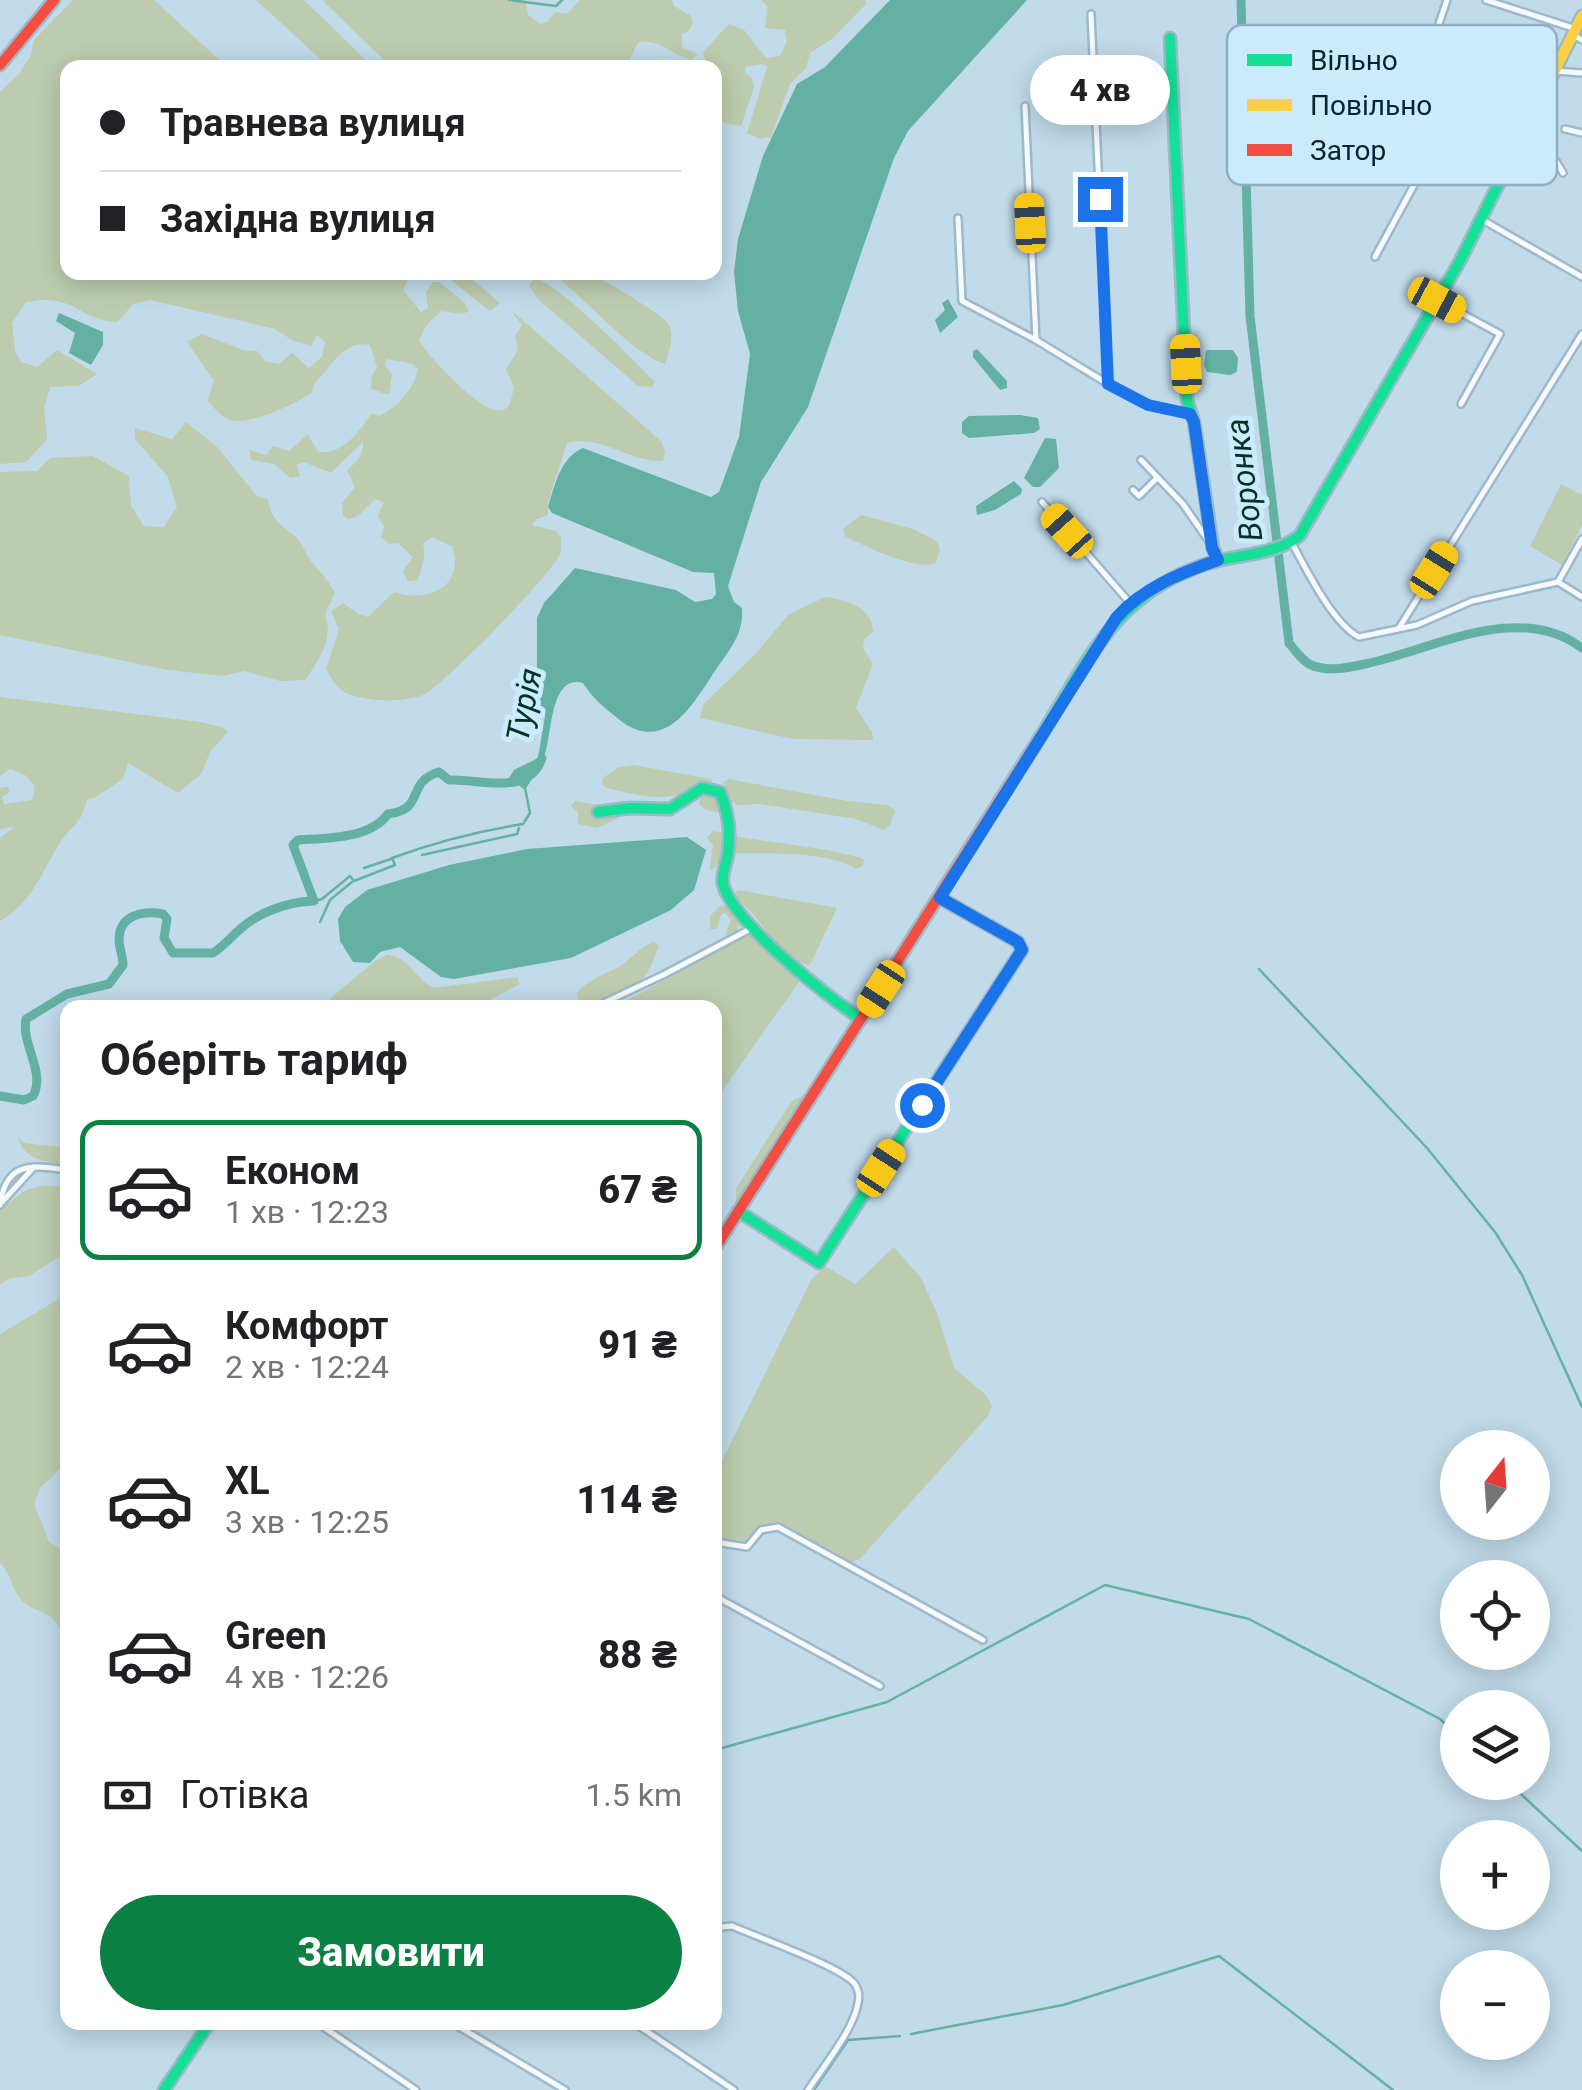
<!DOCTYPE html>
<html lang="uk">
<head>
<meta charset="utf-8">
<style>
	body { margin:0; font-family:Roboto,sans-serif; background:#f6f6f6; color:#202124; height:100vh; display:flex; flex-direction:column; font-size:38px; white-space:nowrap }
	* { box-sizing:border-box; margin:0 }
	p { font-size:32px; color:#757577 }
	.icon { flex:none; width:55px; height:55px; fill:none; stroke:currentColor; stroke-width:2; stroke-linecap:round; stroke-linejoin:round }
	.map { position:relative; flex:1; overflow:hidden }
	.panel { position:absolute; left:60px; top:1000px; width:662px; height:1030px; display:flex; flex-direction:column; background:#fff; border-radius:20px; box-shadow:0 5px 25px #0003 }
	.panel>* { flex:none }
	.banner { position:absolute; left:60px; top:60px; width:662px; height:220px; border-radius:20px; box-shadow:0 5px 25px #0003; display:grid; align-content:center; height:220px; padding:0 40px; background:#fff }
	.needle { width:65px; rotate:17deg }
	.controls { position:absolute; left:1440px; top:1430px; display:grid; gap:20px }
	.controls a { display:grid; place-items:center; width:110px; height:110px; border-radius:50%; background:#fff; box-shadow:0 5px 25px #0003; font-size:50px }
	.end { position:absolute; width:45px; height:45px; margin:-22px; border:12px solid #1a73e8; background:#fff; box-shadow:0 0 0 5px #fff }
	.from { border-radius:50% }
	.bubble { position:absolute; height:70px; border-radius:35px; background:#fff; box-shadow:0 5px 25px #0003; font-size:32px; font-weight:800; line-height:70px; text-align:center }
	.car { position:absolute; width:30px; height:60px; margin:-30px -15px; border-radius:12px; box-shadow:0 0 8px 2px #0007; background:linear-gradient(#f5c518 24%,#345 0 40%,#f5c518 0 76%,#345 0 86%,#f5c518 0) }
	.banner b { display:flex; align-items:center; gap:35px; height:95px; font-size:38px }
	.banner b+b { border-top:2px solid #e0e0e0 }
	.banner i { width:25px; height:25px; background:#202124 }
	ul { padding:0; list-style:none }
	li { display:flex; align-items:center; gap:30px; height:140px; margin:0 20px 15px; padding:0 20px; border:5px solid transparent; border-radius:20px }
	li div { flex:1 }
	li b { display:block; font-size:38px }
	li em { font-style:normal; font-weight:800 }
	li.active { border-color:#0b8043 }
	li>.icon { width:90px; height:90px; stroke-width:1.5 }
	h2 { padding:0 40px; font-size:45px; line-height:120px }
	.pay { display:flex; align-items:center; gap:25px; height:110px; padding:0 40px; font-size:38px }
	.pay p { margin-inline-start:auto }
	.primary-button { display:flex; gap:20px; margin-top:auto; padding:20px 40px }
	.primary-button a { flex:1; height:115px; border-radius:60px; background:#0b8043; color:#fff; font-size:40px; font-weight:800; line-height:115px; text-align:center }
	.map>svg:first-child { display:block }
	.green { fill:#bdccae }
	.water { fill:#64b1a3 }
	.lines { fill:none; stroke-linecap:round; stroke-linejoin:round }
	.stream { stroke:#64b1a3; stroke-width:2.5 }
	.river { stroke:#64b1a3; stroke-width:9 }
	.street-casing { stroke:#9db9c9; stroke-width:10 }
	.fast-casing { stroke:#9db9c9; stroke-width:15 }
	.slow-casing { stroke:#9db9c9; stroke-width:15 }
	.jam-casing { stroke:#9db9c9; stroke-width:15 }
	.street { stroke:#f6fafc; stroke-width:5 }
	.fast { stroke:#16e098; stroke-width:10 }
	.slow { stroke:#ffcf43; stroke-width:10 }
	.jam { stroke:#f24e42; stroke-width:10 }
	.route { stroke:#1a73e8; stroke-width:12 }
	.labels { text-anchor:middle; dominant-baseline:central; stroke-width:10; stroke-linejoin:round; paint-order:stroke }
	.water-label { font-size:32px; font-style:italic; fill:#033127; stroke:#cbebfd }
	.key { fill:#cbebfd; stroke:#8eafc1; stroke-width:2.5 }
	.key-label { font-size:28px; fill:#002334 }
</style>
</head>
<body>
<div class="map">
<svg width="1582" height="2090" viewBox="0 0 1582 2090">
	<rect width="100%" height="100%" fill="#c1dbea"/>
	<g class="green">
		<path d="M73 0H154L227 67 68 68V272L411 273 403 290 421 312 428 308 426 292 433 282H439L465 303 469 311 462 314 441 311 426 326 419 341C430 357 486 421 505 409 512 404 512 394 514 387L506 369 518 350 515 336 522 325 510 309 661 441 665 451 663 461C629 462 600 434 567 443L548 502V515L537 519 532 525 556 531 561 538C561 542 561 550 560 554 553 573 442 687 423 695 404 703 365 702 346 693 336 688 331 678 326 669L339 629 331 611 343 603 358 614 368 617 394 592C428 604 466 586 452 546L432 537 423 543C426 555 423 568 417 580L408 581 403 571 413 557 398 543 389 544 381 537 384 527 378 516 384 502 375 499 358 516 349 519 343 516 342 503 355 487 347 470C356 463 364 454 363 442L331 473 304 462 297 465 300 476 290 478 274 464 251 460 249 450 266 455 273 446 289 451 308 434 318 452C344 455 359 431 372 413L379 416C397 408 414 389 418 369L413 364 387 359 385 366 392 374 389 395 371 389 372 376 377 367 370 345C343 339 331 368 313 385L312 393C294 404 245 429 226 418 219 414 213 406 207 401L214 381 187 342 202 334 243 350 257 351 265 361 279 364 292 353 309 368 322 357 325 342 317 335 311 346 292 340 275 329 150 300 133 304 118 322C78 321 76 292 26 302L12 323 15 351 21 362 37 367 57 350 97 374 79 386 50 387 44 408 47 440 26 462 0 464V92L19 74 31 55 34 40Z"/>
		<path d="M256 0H304L373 67H329Z"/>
		<path d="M322 0H525L528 15 540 24 547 22 555 12 567 14 580 0H672L674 6 691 16 693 22 690 30 682 34V47L697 54 692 60C668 54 664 40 638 42L628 64 620 67H391Z"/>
		<path d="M761 0H865L866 4 832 39 810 53 806 68 790 84 771 137 760 139 747 133 767 67 763 64 745 67V73L752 78 754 88 741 126 715 121V86L722 70 705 61 703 52 729 24 744 30 766 58 780 56 787 41 785 30 765 28 767 6Z"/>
		<path d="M442 273H465L500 303 490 311Z"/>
		<path d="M552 273C563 272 581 269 591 274 603 279 666 316 669 325 675 337 669 351 665 364 631 353 583 296 552 273Z"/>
		<path d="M535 278C567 290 628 356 655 382L652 387 638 386 538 299 529 285Z"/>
		<path d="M186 422 217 447 256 495 268 500C271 521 283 526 297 538 303 544 305 553 310 560 320 572 328 579 335 593L325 614C334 640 320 658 305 680L280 681 244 671 223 676 168 670 0 635V472L37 471 50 458 93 456 129 476 131 506 144 526 164 527 177 507 168 477 135 439V428L172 439Z"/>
		<path d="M1561 484 1582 495V525L1562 565 1530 546Z"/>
		<path d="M861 515 913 529 937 541 940 549 936 563C915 571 864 546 845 536L843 529Z"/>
		<path d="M825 597C847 600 873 607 873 632L864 639 863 648 873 664 856 708 872 732 873 740 793 739 700 718 703 705 757 652 788 615Z"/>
		<path d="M0 697 200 722 222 727 228 732 211 750 201 774 178 793 128 763 123 779 94 798 87 799C81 827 71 824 58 846 41 874 30 905 0 921V838L14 827 0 829V788L8 787 10 792 2 797 4 804 32 800 35 786 25 775 10 769 0 776Z"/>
		<path d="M634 765 711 779 723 813 706 810 699 804 701 795 696 788C665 804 639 795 606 788L602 784 603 778 619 767Z"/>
		<path d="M729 779 847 801 887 805 895 810 890 825 884 830 856 819 760 804 737 805 729 800 723 782Z"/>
		<path d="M575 801 603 806 597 812 604 815 615 814 619 818 597 828 578 824V812L571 806Z"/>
		<path d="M713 831C762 844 815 844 864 859L863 866 856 869C825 849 761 855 724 853L715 868 710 870 713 845 707 838Z"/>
		<path d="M739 890 837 908 810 965C779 960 765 923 744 905 740 901 736 898 733 894Z"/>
		<path d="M731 903 742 919 736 932 725 935 731 919 725 913 721 915 717 929H710V916L719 907Z"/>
		<path d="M753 932 799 974V982L715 1101V1008H613Z"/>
		<path d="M654 942 659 946C656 953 651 968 646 975 632 990 599 1005 579 1003L577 993C589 978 605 975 620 966 632 958 640 947 654 942Z"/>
		<path d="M387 955C410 957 414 979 434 988L517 977 520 984 476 1007 357 1008 354 1005 351 1007H320L375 961Z"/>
		<path d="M804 1095 802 1104 736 1202V1189L771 1133 792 1101Z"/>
		<path d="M18 1137 24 1143 67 1148V1165C46 1162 23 1160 18 1137Z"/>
		<path d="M40 1186H67V1252L29 1276 8 1279 0 1285V1209L26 1190Z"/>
		<path d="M894 1247 921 1278 937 1313 954 1368 986 1395 992 1406 988 1416 860 1559 851 1562 781 1523C761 1521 760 1529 748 1543L740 1544 715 1539V1475L811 1280 825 1266 855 1284Z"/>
		<path d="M67 1294V1462L40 1488 34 1504 49 1542 59 1548 67 1562V1641C63 1635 59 1626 54 1620 45 1610 31 1612 20 1598 10 1586 12 1574 0 1563V1334Z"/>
	</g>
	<g class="water">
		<path d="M890 0H1027L908 131 894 158 808 407 761 482 728 586 734 602 742 608C744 635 729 650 715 671 693 704 666 754 621 721 607 710 593 699 583 683 551 674 552 731 546 750 542 763 532 779 525 790L509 778 514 770 538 758 545 716 537 702V618L544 603 575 568 676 590 695 602 712 599 716 594 714 573 693 572 552 513 548 507C555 485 560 458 583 448L711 497 719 492 739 437 750 354 738 311 734 272 738 239 763 156 797 84 825 67Z"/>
		<path d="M948 299 958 317 940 333 935 320 945 310 942 303Z"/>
		<path d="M59 313 103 332V345L91 365 69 353 75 333 56 321Z"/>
		<path d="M977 349 1007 381V388L1000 390 973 357V351Z"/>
		<path d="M1206 350H1233L1238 358 1237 372 1230 375 1207 372 1204 365Z"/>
		<path d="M1020 415 1038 418 1040 429 1034 433 969 438 962 433V422L969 416Z"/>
		<path d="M1045 438 1056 439 1059 468 1040 487H1033L1024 478Z"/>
		<path d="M1014 481 1022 489 1021 494 995 510 977 515 976 506Z"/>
		<path d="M687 837 706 850 694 890 671 910 571 958 454 979 441 977 400 947 380 952 370 963 353 962 340 941 338 919 345 907 367 890 449 865 527 849Z"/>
	</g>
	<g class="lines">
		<g class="stream">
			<path d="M509 0 556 6 562 0"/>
			<path d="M422 855 517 834 519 828"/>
			<path d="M364 868 391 859"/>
			<path d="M314 901 322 899 350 876 354 881 395 865 392 858C435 842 478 831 523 824L530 813 525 788"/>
			<path d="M320 922 330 900 352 882"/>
			<path d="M1259 969 1427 1148 1495 1232 1522 1275 1582 1407"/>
			<path d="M715 1750 887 1702 1105 1585 1249 1619 1440 1719 1458 1736"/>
			<path d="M1508 1782 1582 1851"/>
			<path d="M911 2034 1063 2005 1219 1956 1393 2090"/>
			<path d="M814 2090 848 2040 900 2036"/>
		</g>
		<g class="river">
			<path d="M1241 0 1250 316 1289 643C1295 650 1302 661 1311 665 1328 672 1347 668 1365 664 1433 650 1517 600 1582 648"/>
			<path d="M0 1096 24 1100 33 1096C46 1072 21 1045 26 1019L67 994 109 984 123 965C123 956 119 948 119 940 119 915 143 910 163 914L167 919 164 938 173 953H213C223 947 229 939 238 931 258 912 287 902 314 901L293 845 298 840C327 838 370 839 388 814 427 809 404 783 439 772L449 780C478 778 529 798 542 758"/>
		</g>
		<g class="street-casing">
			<g id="street">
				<path d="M1486 0 1576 29"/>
				<path d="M1091 14 1108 384 1148 405 1190 415"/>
				<path d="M1573 35 1582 40"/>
				<path d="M1555 71 1582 73"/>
				<path d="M1415 95 1447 0"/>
				<path d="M1025 106 1036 340 1108 384"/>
				<path d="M1459 117 1479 57"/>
				<path d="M1565 129 1582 133"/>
				<path d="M1517 145 1556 161 1563 173"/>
				<path d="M1347 159 1346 149 1368 86 1415 95 1452 115 1520 139"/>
				<path d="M958 218 962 301 1036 340"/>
				<path d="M1481 219 1582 277"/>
				<path d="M1375 257 1452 115"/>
				<path d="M1437 300 1500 334 1461 404"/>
				<path d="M1141 460 1183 504 1212 546"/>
				<path d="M1133 490 1139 496 1157 478"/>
				<path d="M1042 502 1130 603"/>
				<path d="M1292 543C1306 569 1333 624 1359 637L1417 625 1472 601 1558 582 1582 597"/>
				<path d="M1558 582 1582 539"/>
				<path d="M1399 628 1582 334"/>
				<path d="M593 1008 665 974 754 927"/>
				<path d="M2 1202 34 1167"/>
				<path d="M0 1205C6 1161 32 1165 68 1170"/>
				<path d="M715 1542 747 1547 761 1530 778 1527 983 1640"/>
				<path d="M715 1596 880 1686"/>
				<path d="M715 1932 721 1927 732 1926C760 1938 833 1964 852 1981 858 1986 860 1996 858 2003 854 2029 823 2067 808 2090"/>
				<path d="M316 2022 416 2090"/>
				<path d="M451 2022 565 2090"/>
				<path d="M633 2022 734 2090"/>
			</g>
		</g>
		<g class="fast-casing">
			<g id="fast">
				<path d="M1170 38 1187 400 1194 422 1213 548 1218 560"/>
				<path d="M1037 742C1087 664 1112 595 1206 564 1235 554 1276 556 1300 535L1460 261 1511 159"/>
				<path d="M598 812 630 808 670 809 702 788 720 792C728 811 731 832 728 853 727 863 721 873 723 884 733 923 827 996 861 1019"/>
				<path d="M738 1211 819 1263 1022 950 1018 942 940 898"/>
				<path d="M164 2090 210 2022"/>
			</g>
		</g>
		<g class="slow-casing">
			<path id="slow" d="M1511 159 1582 16"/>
		</g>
		<g class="jam-casing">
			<g id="jam">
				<path d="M0 65 54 0"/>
				<path d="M715 1248 1037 742"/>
			</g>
		</g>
		<use href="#street" class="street"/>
		<use href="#fast" class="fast"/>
		<use href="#slow" class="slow"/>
		<use href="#jam" class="jam"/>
	</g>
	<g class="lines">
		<path class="route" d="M922 1105 1022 950 1018 942 940 898 1116 618C1142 588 1181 573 1218 560L1212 548 1194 422 1190 414 1148 405 1108 384 1100 199"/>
	</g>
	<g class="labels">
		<g class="water-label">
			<text transform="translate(1244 480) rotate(-97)">Воронка</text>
			<text transform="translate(524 705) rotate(-79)">Турія</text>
		</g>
	</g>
	<rect x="1227" y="25" width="330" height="160" rx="15" class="key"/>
	<rect x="1247" y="54" width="45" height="12" fill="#16e098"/>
	<rect x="1247" y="99" width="45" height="12" fill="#ffcf43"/>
	<rect x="1247" y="144" width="45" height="12" fill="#f24e42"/>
	<g class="key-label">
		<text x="1310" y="70">Вільно</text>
		<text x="1310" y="115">Повільно</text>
		<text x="1310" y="160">Затор</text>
	</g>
</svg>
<div class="controls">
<a><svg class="needle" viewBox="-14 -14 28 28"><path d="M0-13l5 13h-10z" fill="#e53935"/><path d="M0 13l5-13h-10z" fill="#757577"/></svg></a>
<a><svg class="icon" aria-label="locate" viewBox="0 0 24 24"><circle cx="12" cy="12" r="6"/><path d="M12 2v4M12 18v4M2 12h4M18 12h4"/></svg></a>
<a><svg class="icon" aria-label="layers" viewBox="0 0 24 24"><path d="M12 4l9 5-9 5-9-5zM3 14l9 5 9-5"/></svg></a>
<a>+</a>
<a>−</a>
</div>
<i class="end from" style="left:922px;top:1105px"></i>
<i class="end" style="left:1100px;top:199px"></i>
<div class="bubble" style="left:1030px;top:55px;width:140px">4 хв</div>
<i class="car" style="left:1030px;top:223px;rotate:357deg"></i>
<i class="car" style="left:1437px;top:300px;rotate:118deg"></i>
<i class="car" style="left:1186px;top:364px;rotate:357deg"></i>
<i class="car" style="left:1067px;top:531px;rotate:318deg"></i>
<i class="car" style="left:1434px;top:570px;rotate:32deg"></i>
<i class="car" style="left:881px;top:989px;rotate:213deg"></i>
<i class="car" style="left:881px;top:1168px;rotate:33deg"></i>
<div class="banner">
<b><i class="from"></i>Травнева вулиця</b>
<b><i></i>Західна вулиця</b>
</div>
<section class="panel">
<h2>Оберіть тариф</h2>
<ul>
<li class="active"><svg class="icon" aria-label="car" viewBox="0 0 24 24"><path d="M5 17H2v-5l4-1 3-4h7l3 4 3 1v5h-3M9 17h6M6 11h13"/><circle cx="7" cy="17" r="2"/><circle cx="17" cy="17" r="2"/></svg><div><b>Економ</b><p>1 хв · 12:23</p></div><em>67 ₴</em></li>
<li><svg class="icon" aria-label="car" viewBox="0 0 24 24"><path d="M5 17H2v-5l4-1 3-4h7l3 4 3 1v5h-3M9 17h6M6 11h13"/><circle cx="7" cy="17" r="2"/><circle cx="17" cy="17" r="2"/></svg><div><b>Комфорт</b><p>2 хв · 12:24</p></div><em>91 ₴</em></li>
<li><svg class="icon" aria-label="car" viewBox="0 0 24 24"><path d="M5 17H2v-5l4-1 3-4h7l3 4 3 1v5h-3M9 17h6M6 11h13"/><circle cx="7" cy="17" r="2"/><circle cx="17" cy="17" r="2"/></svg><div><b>XL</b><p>3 хв · 12:25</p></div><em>114 ₴</em></li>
<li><svg class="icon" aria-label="car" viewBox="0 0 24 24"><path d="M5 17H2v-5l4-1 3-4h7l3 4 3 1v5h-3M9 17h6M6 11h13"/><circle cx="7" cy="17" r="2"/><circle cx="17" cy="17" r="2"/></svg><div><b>Green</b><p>4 хв · 12:26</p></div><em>88 ₴</em></li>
</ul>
<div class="pay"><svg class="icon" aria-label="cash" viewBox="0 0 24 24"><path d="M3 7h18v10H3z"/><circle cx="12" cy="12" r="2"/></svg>Готівка<p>1.5 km</p></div>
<div class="primary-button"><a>Замовити</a></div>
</section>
</div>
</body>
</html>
